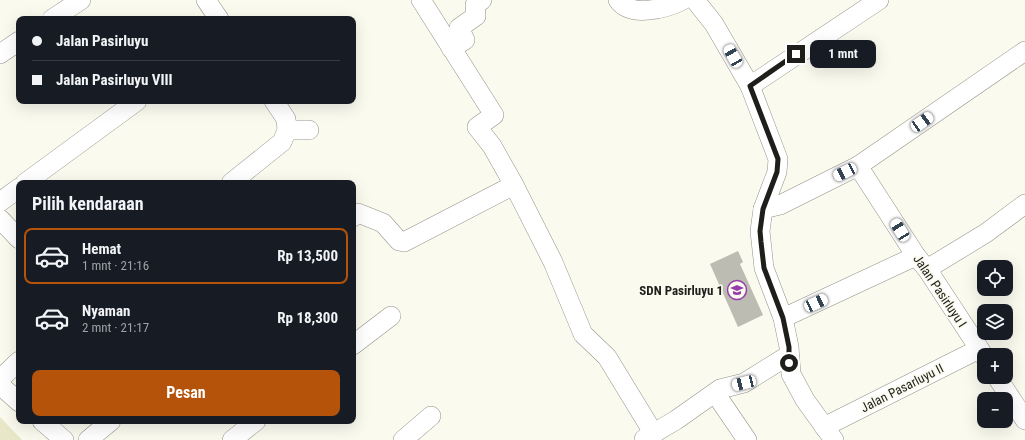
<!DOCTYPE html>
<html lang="id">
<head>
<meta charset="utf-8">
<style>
	body { margin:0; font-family:"Roboto Condensed",sans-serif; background:#20242c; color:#f1f3f6; height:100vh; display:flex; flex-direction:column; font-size:15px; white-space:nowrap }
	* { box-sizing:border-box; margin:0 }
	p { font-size:13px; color:#9ea1a6 }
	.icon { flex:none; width:22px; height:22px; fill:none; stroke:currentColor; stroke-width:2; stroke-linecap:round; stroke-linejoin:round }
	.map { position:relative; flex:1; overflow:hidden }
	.panel { position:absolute; left:16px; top:180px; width:340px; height:244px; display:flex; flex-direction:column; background:#171b24; border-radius:8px; box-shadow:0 4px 16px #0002 }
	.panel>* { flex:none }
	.guide { position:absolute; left:16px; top:16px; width:340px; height:88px; border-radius:8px; box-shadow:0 4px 16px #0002; display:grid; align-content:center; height:88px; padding:0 16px; background:#171b24 }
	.fabs { position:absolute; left:977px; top:260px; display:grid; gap:8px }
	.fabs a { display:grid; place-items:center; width:36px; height:36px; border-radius:8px; background:#171b24; box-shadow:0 4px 16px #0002; font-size:20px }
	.end { position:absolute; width:18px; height:18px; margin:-9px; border:5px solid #1e1e1a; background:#fff; box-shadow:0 0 0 2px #fff }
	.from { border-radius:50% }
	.bubble { position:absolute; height:28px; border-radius:8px; background:#171b24; box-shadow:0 4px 16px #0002; font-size:13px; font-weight:700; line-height:28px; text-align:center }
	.car { position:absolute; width:12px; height:24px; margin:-12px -6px; border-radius:5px; box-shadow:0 0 3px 1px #0007; background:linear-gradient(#fff 24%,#345 0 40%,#fff 0 76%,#345 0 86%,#fff 0) }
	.guide b { display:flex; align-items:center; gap:14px; height:38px; font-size:15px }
	.guide b+b { border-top:1px solid #363941 }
	.guide i { width:10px; height:10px; background:#f1f3f6 }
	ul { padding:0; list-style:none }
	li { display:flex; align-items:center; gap:12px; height:56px; margin:0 8px 6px; padding:0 8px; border:2px solid transparent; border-radius:8px }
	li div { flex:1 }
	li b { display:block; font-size:15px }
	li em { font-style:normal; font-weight:700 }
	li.on { border-color:#b45309 }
	li>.icon { width:36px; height:36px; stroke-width:1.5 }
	h2 { padding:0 16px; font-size:18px; line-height:48px }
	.primary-button { display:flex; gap:8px; margin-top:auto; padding:8px 16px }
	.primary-button a { flex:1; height:46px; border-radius:8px; background:#b45309; color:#fff; font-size:16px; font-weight:700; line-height:46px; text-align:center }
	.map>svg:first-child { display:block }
	.green { fill:#e8e8c8 }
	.building { fill:#bcbcb2 }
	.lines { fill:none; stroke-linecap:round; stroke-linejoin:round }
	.minor-casing { stroke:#929288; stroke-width:20 }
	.minor { stroke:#fff; stroke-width:19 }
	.route { stroke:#1e1e1a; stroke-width:5 }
	.labels { text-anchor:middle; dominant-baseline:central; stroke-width:3.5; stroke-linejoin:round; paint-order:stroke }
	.poi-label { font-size:13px; font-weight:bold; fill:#1e1e1a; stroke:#fafaef; text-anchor:end }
	.street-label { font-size:13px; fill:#1e1e1a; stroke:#fafaef }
</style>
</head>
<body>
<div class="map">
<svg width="1025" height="440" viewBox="0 0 1025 440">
	<rect width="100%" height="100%" fill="#fafaef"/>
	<path class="green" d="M0 417 22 440H0Z"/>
	<path class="building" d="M738 251 743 262 740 264 763 315 738 327 710 264Z"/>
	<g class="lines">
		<g class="minor-casing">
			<g id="minor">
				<path d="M206 0 219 19"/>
				<path d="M421 0 494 115 477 127 492 146 514 185 553 262 583 334 607 357 654 434"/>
				<path d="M618 0C630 18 666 9 683 0"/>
				<path d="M695 0 714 24 750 86 778 159 777 172 763 209 760 231 764 268 783 318 789 347 791 374 805 400 834 440"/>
				<path d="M52 19 81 0"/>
				<path d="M451 48 465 40 459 28 476 16 475 5 482 0"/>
				<path d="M0 54 19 41"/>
				<path d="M750 86 879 0"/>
				<path d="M287 130H309"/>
				<path d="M858 166 916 256 927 269 984 356"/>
				<path d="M25 183 137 101"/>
				<path d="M231 183 282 142 287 130 286 119 274 101"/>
				<path d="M0 202 19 188"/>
				<path d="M763 209 780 205 858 166 1025 51"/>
				<path d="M353 217 358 213 383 223 399 241 404 242 514 185"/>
				<path d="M0 219 19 239"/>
				<path d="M927 269 986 233 1025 204"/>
				<path d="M783 318 916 256"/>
				<path d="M353 345 391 316"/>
				<path d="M997 377 1025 420"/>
				<path d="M0 379 19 361"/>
				<path d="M0 385 19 402"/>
				<path d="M715 393 747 440"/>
				<path d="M42 421 64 440"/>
				<path d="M824 427 979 349"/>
				<path d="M644 439 676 420 720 389 744 383 789 355"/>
				<path d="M88 440 111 421"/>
				<path d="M232 440 256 421"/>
				<path d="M403 440 431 416"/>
			</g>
		</g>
		<use href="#minor" class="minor"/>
	</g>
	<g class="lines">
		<path class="route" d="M789 363V347L783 318 764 268 761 242 760 231 763 209 777 172 778 159 750 86 796 54"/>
	</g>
	<defs>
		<g id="school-ring" transform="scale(1)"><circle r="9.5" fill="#fafaef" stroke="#963da9" stroke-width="1.5"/><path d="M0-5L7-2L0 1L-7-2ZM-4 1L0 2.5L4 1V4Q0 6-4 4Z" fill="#963da9"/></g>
	</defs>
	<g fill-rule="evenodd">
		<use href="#school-ring" x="737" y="290"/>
	</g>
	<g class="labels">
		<g class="poi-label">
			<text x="723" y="290">SDN Pasirluyu 1</text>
		</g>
		<g class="street-label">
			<text transform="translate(940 291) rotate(56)">Jalan Pasirluyu I</text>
			<text transform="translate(902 388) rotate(-27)">Jalan Pasarluyu II</text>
		</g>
	</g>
</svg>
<div class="fabs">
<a><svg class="icon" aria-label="locate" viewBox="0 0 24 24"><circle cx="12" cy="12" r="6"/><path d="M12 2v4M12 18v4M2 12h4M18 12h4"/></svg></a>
<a><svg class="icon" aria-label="layers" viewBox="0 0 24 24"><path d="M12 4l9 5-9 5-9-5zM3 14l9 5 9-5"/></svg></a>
<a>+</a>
<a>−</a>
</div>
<i class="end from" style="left:789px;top:363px"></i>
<i class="end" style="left:796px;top:54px"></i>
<div class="bubble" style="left:810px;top:40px;width:66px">1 mnt</div>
<i class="car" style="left:733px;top:56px;rotate:330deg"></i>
<i class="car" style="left:922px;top:122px;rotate:55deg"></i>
<i class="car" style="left:845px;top:172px;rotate:244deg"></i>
<i class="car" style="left:900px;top:230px;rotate:328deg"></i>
<i class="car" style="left:816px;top:303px;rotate:65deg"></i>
<i class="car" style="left:744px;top:383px;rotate:256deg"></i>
<div class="guide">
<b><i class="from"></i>Jalan Pasirluyu</b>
<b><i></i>Jalan Pasirluyu VIII</b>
</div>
<section class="panel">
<h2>Pilih kendaraan</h2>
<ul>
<li class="on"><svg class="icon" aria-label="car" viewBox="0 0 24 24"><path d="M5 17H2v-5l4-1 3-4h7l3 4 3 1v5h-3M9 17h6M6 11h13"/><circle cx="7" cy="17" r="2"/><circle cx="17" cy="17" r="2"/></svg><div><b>Hemat</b><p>1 mnt · 21:16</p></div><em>Rp 13,500</em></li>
<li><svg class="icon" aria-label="car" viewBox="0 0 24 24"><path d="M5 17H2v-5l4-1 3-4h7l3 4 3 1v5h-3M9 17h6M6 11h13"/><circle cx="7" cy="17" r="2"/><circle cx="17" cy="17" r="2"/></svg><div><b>Nyaman</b><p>2 mnt · 21:17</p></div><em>Rp 18,300</em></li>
</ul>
<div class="primary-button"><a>Pesan</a></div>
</section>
</div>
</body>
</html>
